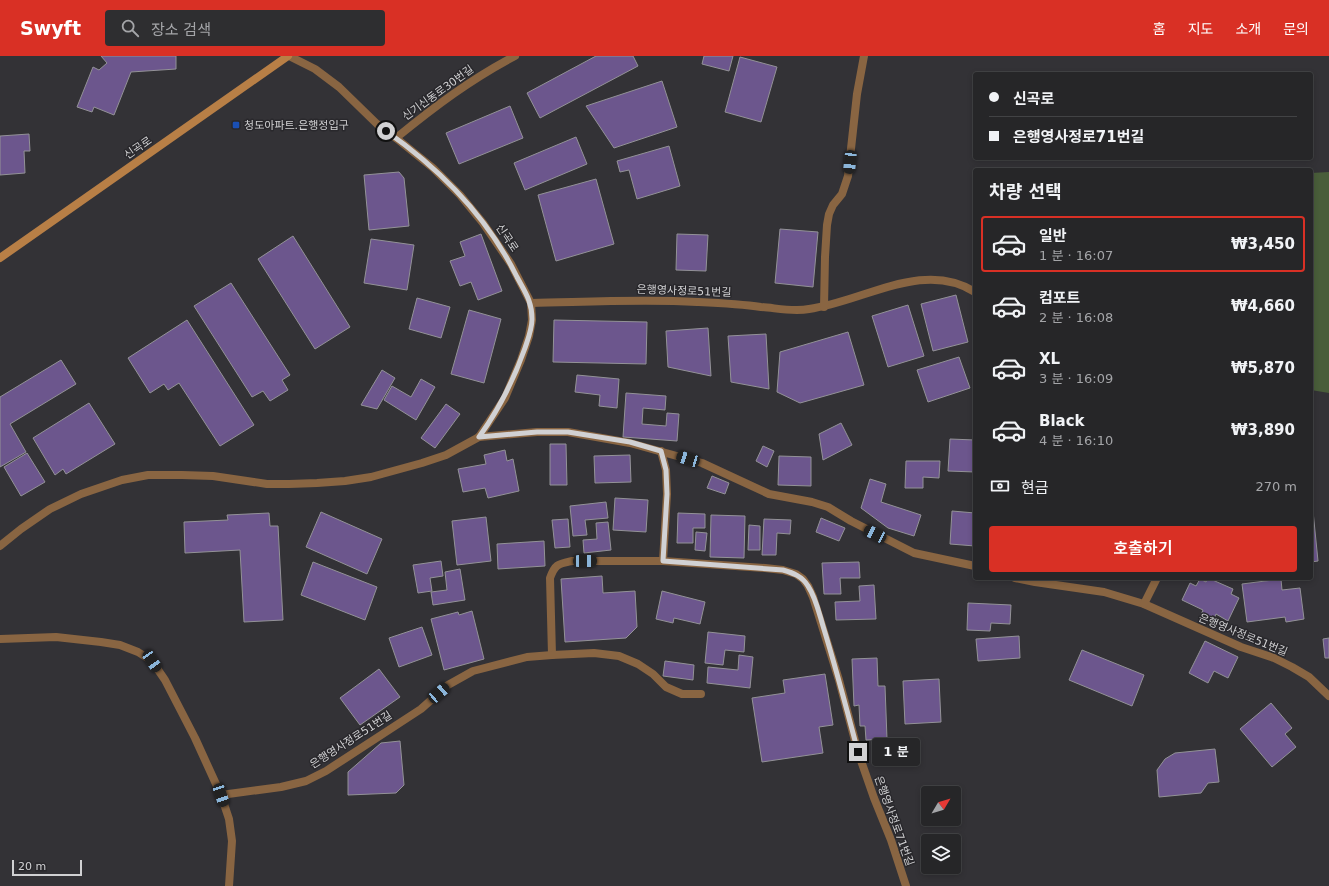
<!DOCTYPE html>
<html lang="ko">
<head>
<meta charset="utf-8">
<style>
	body { margin:0; font-family:"DejaVu Sans","Noto Sans KR",sans-serif; background:#2e2e30; color:#f1f3f6; height:100vh; display:flex; flex-direction:column; font-size:15px; white-space:nowrap }
	* { box-sizing:border-box; margin:0 }
	p { font-size:13px; color:#a4a5a8 }
	.icon { flex:none; width:22px; height:22px; fill:none; stroke:currentColor; stroke-width:2; stroke-linecap:round; stroke-linejoin:round }
	.map { position:relative; flex:1; overflow:hidden }
	.details { position:absolute; left:973px; top:112px; width:340px; height:412px; display:flex; flex-direction:column; background:#262628; border-radius:4px; box-shadow:0 2px 6px #0003,0 0 0 1px #424345 }
	.details>* { flex:none }
	.banner { position:absolute; left:973px; top:16px; width:340px; height:88px; border-radius:4px; box-shadow:0 2px 6px #0003,0 0 0 1px #424345; display:grid; align-content:center; height:88px; padding:0 16px; background:#262628 }
	.needle { width:26px; rotate:52deg }
	.buttons { position:absolute; left:921px; top:730px; display:grid; gap:8px }
	.buttons a { display:grid; place-items:center; width:40px; height:40px; border-radius:4px; background:#262628; box-shadow:0 2px 6px #0003,0 0 0 1px #424345; font-size:20px }
	.scale { position:absolute; left:12px; bottom:10px; width:70px; box-sizing:border-box; padding-left:4px; border:2px solid #d1d1d3; border-top:0; font-size:11px; line-height:14px; white-space:nowrap; color:#d1d1d3; -webkit-text-stroke:3px #29282c; paint-order:stroke }
	.end { position:absolute; width:18px; height:18px; margin:-9px; border:5px solid #d1d1d3; background:#111; box-shadow:0 0 0 2px #111 }
	.from { border-radius:50% }
	.bubble { position:absolute; height:28px; border-radius:4px; background:#262628; box-shadow:0 2px 6px #0003,0 0 0 1px #424345; font-size:13px; font-weight:600; line-height:28px; text-align:center }
	.car { position:absolute; width:12px; height:24px; margin:-12px -6px; border-radius:5px; box-shadow:0 0 3px 1px #0007; background:linear-gradient(#222 24%,#8ab4d8 0 40%,#222 0 76%,#8ab4d8 0 86%,#222 0) }
	.banner b { display:flex; align-items:center; gap:14px; height:38px; font-size:15px }
	.banner b+b { border-top:1px solid #424345 }
	.banner i { width:10px; height:10px; background:#f1f3f6 }
	ul { padding:0; list-style:none }
	li { display:flex; align-items:center; gap:12px; height:56px; margin:0 8px 6px; padding:0 8px; border:2px solid transparent; border-radius:4px }
	li div { flex:1 }
	li b { display:block; font-size:15px }
	li em { font-style:normal; font-weight:600 }
	li.current { border-color:#d93025 }
	li>.icon { width:36px; height:36px; stroke-width:1.5 }
	h2 { padding:0 16px; font-size:18px; line-height:48px }
	.pay { display:flex; align-items:center; gap:10px; height:44px; padding:0 16px; font-size:15px }
	.pay p { margin-inline-start:auto }
	.button { display:flex; gap:8px; margin-top:auto; padding:8px 16px }
	.button a { flex:1; height:46px; border-radius:4px; background:#d93025; color:#fff; font-size:16px; font-weight:600; line-height:46px; text-align:center }
	header { display:flex; align-items:center; gap:24px; box-sizing:border-box; height:56px; padding:0 20px; background:#d93025; color:#fff }
	header strong { font-size:19px }
	nav { display:flex; gap:22px; margin-inline-start:auto; font-size:14px }
	.search { width:280px; height:36px; background:#2e2e30; display:flex; align-items:center; gap:10px; box-sizing:border-box; padding:0 14px; border-radius:4px; color:#a4a5a8; font-size:15px }
	.map>svg:first-child { display:block }
	.green { fill:#495d3a }
	.building { fill:#6c568d; stroke:#939297 }
	.lines { fill:none; stroke-linecap:round; stroke-linejoin:round }
	.lane { stroke:#896542; stroke-width:8 }
	.secondary { stroke:#b87f46; stroke-width:8 }
	.route { stroke:#d1d1d3; stroke-width:5 }
	.transit-dot { fill:#1a4fb4; stroke:#29282c; stroke-width:1.5 }
	.labels { text-anchor:middle; dominant-baseline:central; stroke-width:3; stroke-linejoin:round; paint-order:stroke }
	.street-label { font-size:11px; fill:#d1d1d3; stroke:#29282c }
	.poi-label { font-size:11px; fill:#d1d1d3; stroke:#29282c; text-anchor:start }
</style>
</head>
<body>
<header>
<strong>Swyft</strong>
<div class="search"><svg class="icon" aria-label="search" viewBox="0 0 24 24"><circle cx="10" cy="10" r="6"/><path d="M15 15l6 6"/></svg>장소 검색</div>
<nav><a>홈</a><a>지도</a><a>소개</a><a>문의</a></nav>
</header>
<div class="map">
<svg width="1329" height="830" viewBox="0 0 1329 830">
	<rect width="100%" height="100%" fill="#333236"/>
	<path class="green" d="M1329 116V337L1311 334V117Z"/>
	<g class="building">
		<path d="M101 0H176V13L131 16 114 59 94 51 92 56 77 51 93 11 99 14 107 7Z"/>
		<path d="M596 0H633L638 10 540 62 527 37Z"/>
		<path d="M704 0H733L729 15 702 8Z"/>
		<path d="M740 1 777 11 761 66 725 56Z"/>
		<path d="M662 25 677 71 614 92 586 50Z"/>
		<path d="M510 50 523 82 459 108 446 77Z"/>
		<path d="M29 78 30 95H24L25 117 0 119V80Z"/>
		<path d="M576 81 587 108 525 134 514 107Z"/>
		<path d="M669 90 680 130 637 143 629 114 620 116 617 105Z"/>
		<path d="M399 116 404 122 409 170 369 174 364 119Z"/>
		<path d="M596 123 614 188 556 205 538 139Z"/>
		<path d="M780 173 818 176 813 231 775 227Z"/>
		<path d="M481 178 502 235 478 244 471 226 460 230 450 205 465 200 460 186Z"/>
		<path d="M677 178 708 179 706 215 676 214Z"/>
		<path d="M293 180 350 271 315 293 258 203Z"/>
		<path d="M371 183 414 189 407 234 364 227Z"/>
		<path d="M231 227 290 319 282 324 288 334 270 345 263 335 252 341 194 250Z"/>
		<path d="M956 239 968 286 933 295 921 248Z"/>
		<path d="M417 242 450 251 441 282 409 273Z"/>
		<path d="M908 249 924 300 888 311 872 260Z"/>
		<path d="M469 254 501 263 484 327 451 318Z"/>
		<path d="M187 264 254 369 220 390 179 327 168 334 164 328 150 337 128 302Z"/>
		<path d="M554 264 647 266 646 308 553 306Z"/>
		<path d="M708 272 711 320 668 311 666 275Z"/>
		<path d="M848 276 864 329 800 347 777 336 780 296Z"/>
		<path d="M766 278 769 333 731 326 728 280Z"/>
		<path d="M959 301 970 332 928 346 917 314Z"/>
		<path d="M61 304 76 328 10 368 26 396 0 411V341Z"/>
		<path d="M382 314 395 322 377 353 361 349Z"/>
		<path d="M577 319 619 323 617 352 599 350 600 339 575 336Z"/>
		<path d="M421 323 435 331 416 364 384 344 392 330 411 341Z"/>
		<path d="M626 337 666 340 665 354 643 352 642 368 666 370 667 357 679 358 677 385 623 381Z"/>
		<path d="M89 347 115 388 66 418 63 413 55 419 33 382Z"/>
		<path d="M446 348 460 358 435 392 421 382Z"/>
		<path d="M841 367 852 389 823 404 819 378Z"/>
		<path d="M950 383 975 384V416L948 415Z"/>
		<path d="M550 388H566L567 429H550Z"/>
		<path d="M763 390 774 395 767 411 756 405Z"/>
		<path d="M505 394 507 405 513 403 519 435 488 442 485 432 463 436 458 413 486 408 484 399Z"/>
		<path d="M27 397 45 426 21 440 4 411Z"/>
		<path d="M630 399 631 426 595 427 594 400Z"/>
		<path d="M779 400 811 401V430L778 429Z"/>
		<path d="M906 405H940L939 422 923 421V432H905Z"/>
		<path d="M712 420 729 427 725 438 707 432Z"/>
		<path d="M870 423 886 428 881 446 921 459 914 480 888 472 861 452Z"/>
		<path d="M615 442 648 444 646 476 613 474Z"/>
		<path d="M606 446 608 462 585 464 587 479 573 480 570 450Z"/>
		<path d="M952 455 975 457V490L950 488Z"/>
		<path d="M1311 455H1313L1318 505 1311 506Z"/>
		<path d="M321 456 382 483 367 518 306 491Z"/>
		<path d="M269 457 270 470H278L283 564 244 566 240 494 185 497 184 466 228 464 227 459Z"/>
		<path d="M678 457 705 458V472H693V487H677Z"/>
		<path d="M711 459 745 460 744 502 710 501Z"/>
		<path d="M486 461 491 505 457 509 452 465Z"/>
		<path d="M821 462 845 472 839 485 816 476Z"/>
		<path d="M568 463 570 491 555 492 552 464Z"/>
		<path d="M764 463 791 464 790 478 777 477 776 499H762Z"/>
		<path d="M608 466 611 494 584 497 583 484 597 483 596 467Z"/>
		<path d="M749 469 760 470V494H748Z"/>
		<path d="M696 476 707 477 705 495 695 494Z"/>
		<path d="M544 485 545 510 498 513 497 488Z"/>
		<path d="M441 505 443 520 430 522 432 535 418 537 413 509Z"/>
		<path d="M313 506 377 531 365 564 301 539Z"/>
		<path d="M859 506 860 522H840L841 538H824L822 507Z"/>
		<path d="M460 513 465 544 433 549 431 536 447 534 445 516Z"/>
		<path d="M602 520 603 537 635 535 637 571 626 582 565 586 561 523Z"/>
		<path d="M1208 522 1233 533 1231 538 1239 542 1228 565 1216 558 1213 565 1201 559 1203 554 1182 544 1190 527 1196 530 1200 523 1206 526Z"/>
		<path d="M1281 523 1282 534 1300 532 1304 563 1286 566 1285 561 1247 566 1242 528Z"/>
		<path d="M874 529 876 563 836 564 835 546 860 545 859 530Z"/>
		<path d="M662 535 705 546 700 568 674 562 673 567 656 563Z"/>
		<path d="M968 547 1011 549 1010 568 991 567 990 575 967 574Z"/>
		<path d="M472 555 484 603 444 614 431 563 458 556 459 559Z"/>
		<path d="M422 571 432 599 399 611 389 582Z"/>
		<path d="M708 576 745 580 744 596 725 594 723 609 705 607Z"/>
		<path d="M1019 580 1020 602 978 605 976 583Z"/>
		<path d="M1329 582V602H1325L1323 583Z"/>
		<path d="M1205 585 1238 601 1228 622 1214 615 1208 627 1189 617Z"/>
		<path d="M1082 594 1144 619 1132 650 1069 624Z"/>
		<path d="M739 599 753 601 750 632 707 627 708 611 738 614Z"/>
		<path d="M877 602 878 630H885L887 683 866 684 865 670H860L859 649 854 650 852 603Z"/>
		<path d="M665 605 694 609 693 624 663 620Z"/>
		<path d="M379 613 400 641 360 669 340 642Z"/>
		<path d="M825 618 833 669 819 671 823 697 762 706 752 642 785 637 783 624Z"/>
		<path d="M939 623 941 666 905 668 903 625Z"/>
		<path d="M1271 647 1292 672 1285 678 1296 691 1272 711 1240 673Z"/>
		<path d="M400 685 404 729 396 737 348 739V716L381 687Z"/>
		<path d="M1215 693 1219 726 1208 727 1201 737 1159 741 1157 714 1165 703 1175 697Z"/>
	</g>
	<g class="lines">
		<g class="lane">
			<path d="M396 82C434 51 471 23 515 0"/>
			<path d="M531 247C586 246 642 243 697 246 718 247 740 248 761 251 776 252 793 256 809 253 863 246 923 203 975 236"/>
			<path d="M824 251 825 201 827 169 829 158 833 149 842 138 848 120 857 38 864 0"/>
			<path d="M479 381 537 376H568L630 387 702 407 769 438 812 446 828 451 851 465 914 497 975 510"/>
			<path d="M661 395 666 414 667 438 663 505"/>
			<path d="M0 490 21 473 50 453 81 438 122 424 148 419H182L213 420 267 428H289L317 427 345 425 371 421 422 407 446 399 479 381 505 342 521 304 529 280 532 264 531 247 511 208 483 167 460 139 433 112 396 82 377 68 339 31 315 13 289 0"/>
			<path d="M1015 522 1035 526 1104 536 1144 548 1241 591 1274 602 1292 611 1309 621 1329 640"/>
			<path d="M1144 548 1157 522"/>
			<path d="M0 583 56 581 101 586 120 589 138 596 152 605 165 624 195 682 221 739 229 763 232 785 229 830"/>
			<path d="M552 599 550 522C555 508 558 508 572 505H663L765 512 783 514 796 518 803 523 808 530 813 541 839 624 858 696 874 742 891 784 906 830"/>
			<path d="M221 739 281 731 306 725 326 715 421 653 448 629 473 615 527 601 552 599 594 597 619 600 638 608 653 618 666 631 682 638H701"/>
		</g>
		<path class="secondary" d="M0 202 288 0"/>
	</g>
	<g class="lines">
		<path class="route" d="M386 75C440 113 488 162 517 221 525 236 532 245 532 263 532 273 528 283 525 292 513 326 500 352 479 381L537 376H568L630 386 661 395 666 414 667 438 663 505 783 514C793 517 802 520 808 530 816 542 819 557 823 570 836 612 847 654 858 696"/>
	</g>
	<rect class="transit-dot" x="232" y="65" width="8" height="8" rx="2"/>
	<g class="labels">
		<g class="street-label">
			<text transform="translate(438 37) rotate(-36)">신기신동로30번길</text>
			<text transform="translate(138 92) rotate(-35)">신곡로</text>
			<text transform="translate(507 182) rotate(56)">신곡로</text>
			<text transform="translate(684 235) rotate(2)">은행영사정로51번길</text>
			<text transform="translate(1243 579) rotate(22)">은행영사정로51번길</text>
			<text transform="translate(351 684) rotate(-33)">은행영사정로51번길</text>
			<text transform="translate(894 765) rotate(70)">은행영사정로71번길</text>
		</g>
		<g class="poi-label">
			<text x="244" y="69">청도아파트.은행정입구</text>
		</g>
	</g>
</svg>
<div class="buttons">
<a><svg class="needle" viewBox="-14 -14 28 28"><path d="M0-13l5 13h-10z" fill="#e53935"/><path d="M0 13l5-13h-10z" fill="#a4a5a8"/></svg></a>
<a><svg class="icon" aria-label="layers" viewBox="0 0 24 24"><path d="M12 4l9 5-9 5-9-5zM3 14l9 5 9-5"/></svg></a>
</div>
<div class="scale">20 m</div>
<i class="end from" style="left:386px;top:75px"></i>
<i class="end" style="left:858px;top:696px"></i>
<div class="bubble" style="left:872px;top:682px;width:48px">1 분</div>
<i class="car" style="left:850px;top:106px;rotate:186deg"></i>
<i class="car" style="left:688px;top:403px;rotate:287deg"></i>
<i class="car" style="left:875px;top:478px;rotate:297deg"></i>
<i class="car" style="left:585px;top:505px;rotate:89deg"></i>
<i class="car" style="left:152px;top:605px;rotate:146deg"></i>
<i class="car" style="left:439px;top:637px;rotate:49deg"></i>
<i class="car" style="left:221px;top:739px;rotate:161deg"></i>
<div class="banner">
<b><i class="from"></i>신곡로</b>
<b><i></i>은행영사정로71번길</b>
</div>
<section class="details">
<h2>차량 선택</h2>
<ul>
<li class="current"><svg class="icon" aria-label="car" viewBox="0 0 24 24"><path d="M5 17H2v-5l4-1 3-4h7l3 4 3 1v5h-3M9 17h6M6 11h13"/><circle cx="7" cy="17" r="2"/><circle cx="17" cy="17" r="2"/></svg><div><b>일반</b><p>1 분 · 16:07</p></div><em>₩3,450</em></li>
<li><svg class="icon" aria-label="car" viewBox="0 0 24 24"><path d="M5 17H2v-5l4-1 3-4h7l3 4 3 1v5h-3M9 17h6M6 11h13"/><circle cx="7" cy="17" r="2"/><circle cx="17" cy="17" r="2"/></svg><div><b>컴포트</b><p>2 분 · 16:08</p></div><em>₩4,660</em></li>
<li><svg class="icon" aria-label="car" viewBox="0 0 24 24"><path d="M5 17H2v-5l4-1 3-4h7l3 4 3 1v5h-3M9 17h6M6 11h13"/><circle cx="7" cy="17" r="2"/><circle cx="17" cy="17" r="2"/></svg><div><b>XL</b><p>3 분 · 16:09</p></div><em>₩5,870</em></li>
<li><svg class="icon" aria-label="car" viewBox="0 0 24 24"><path d="M5 17H2v-5l4-1 3-4h7l3 4 3 1v5h-3M9 17h6M6 11h13"/><circle cx="7" cy="17" r="2"/><circle cx="17" cy="17" r="2"/></svg><div><b>Black</b><p>4 분 · 16:10</p></div><em>₩3,890</em></li>
</ul>
<div class="pay"><svg class="icon" aria-label="cash" viewBox="0 0 24 24"><path d="M3 7h18v10H3z"/><circle cx="12" cy="12" r="2"/></svg>현금<p>270 m</p></div>
<div class="button"><a>호출하기</a></div>
</section>
</div>
</body>
</html>
